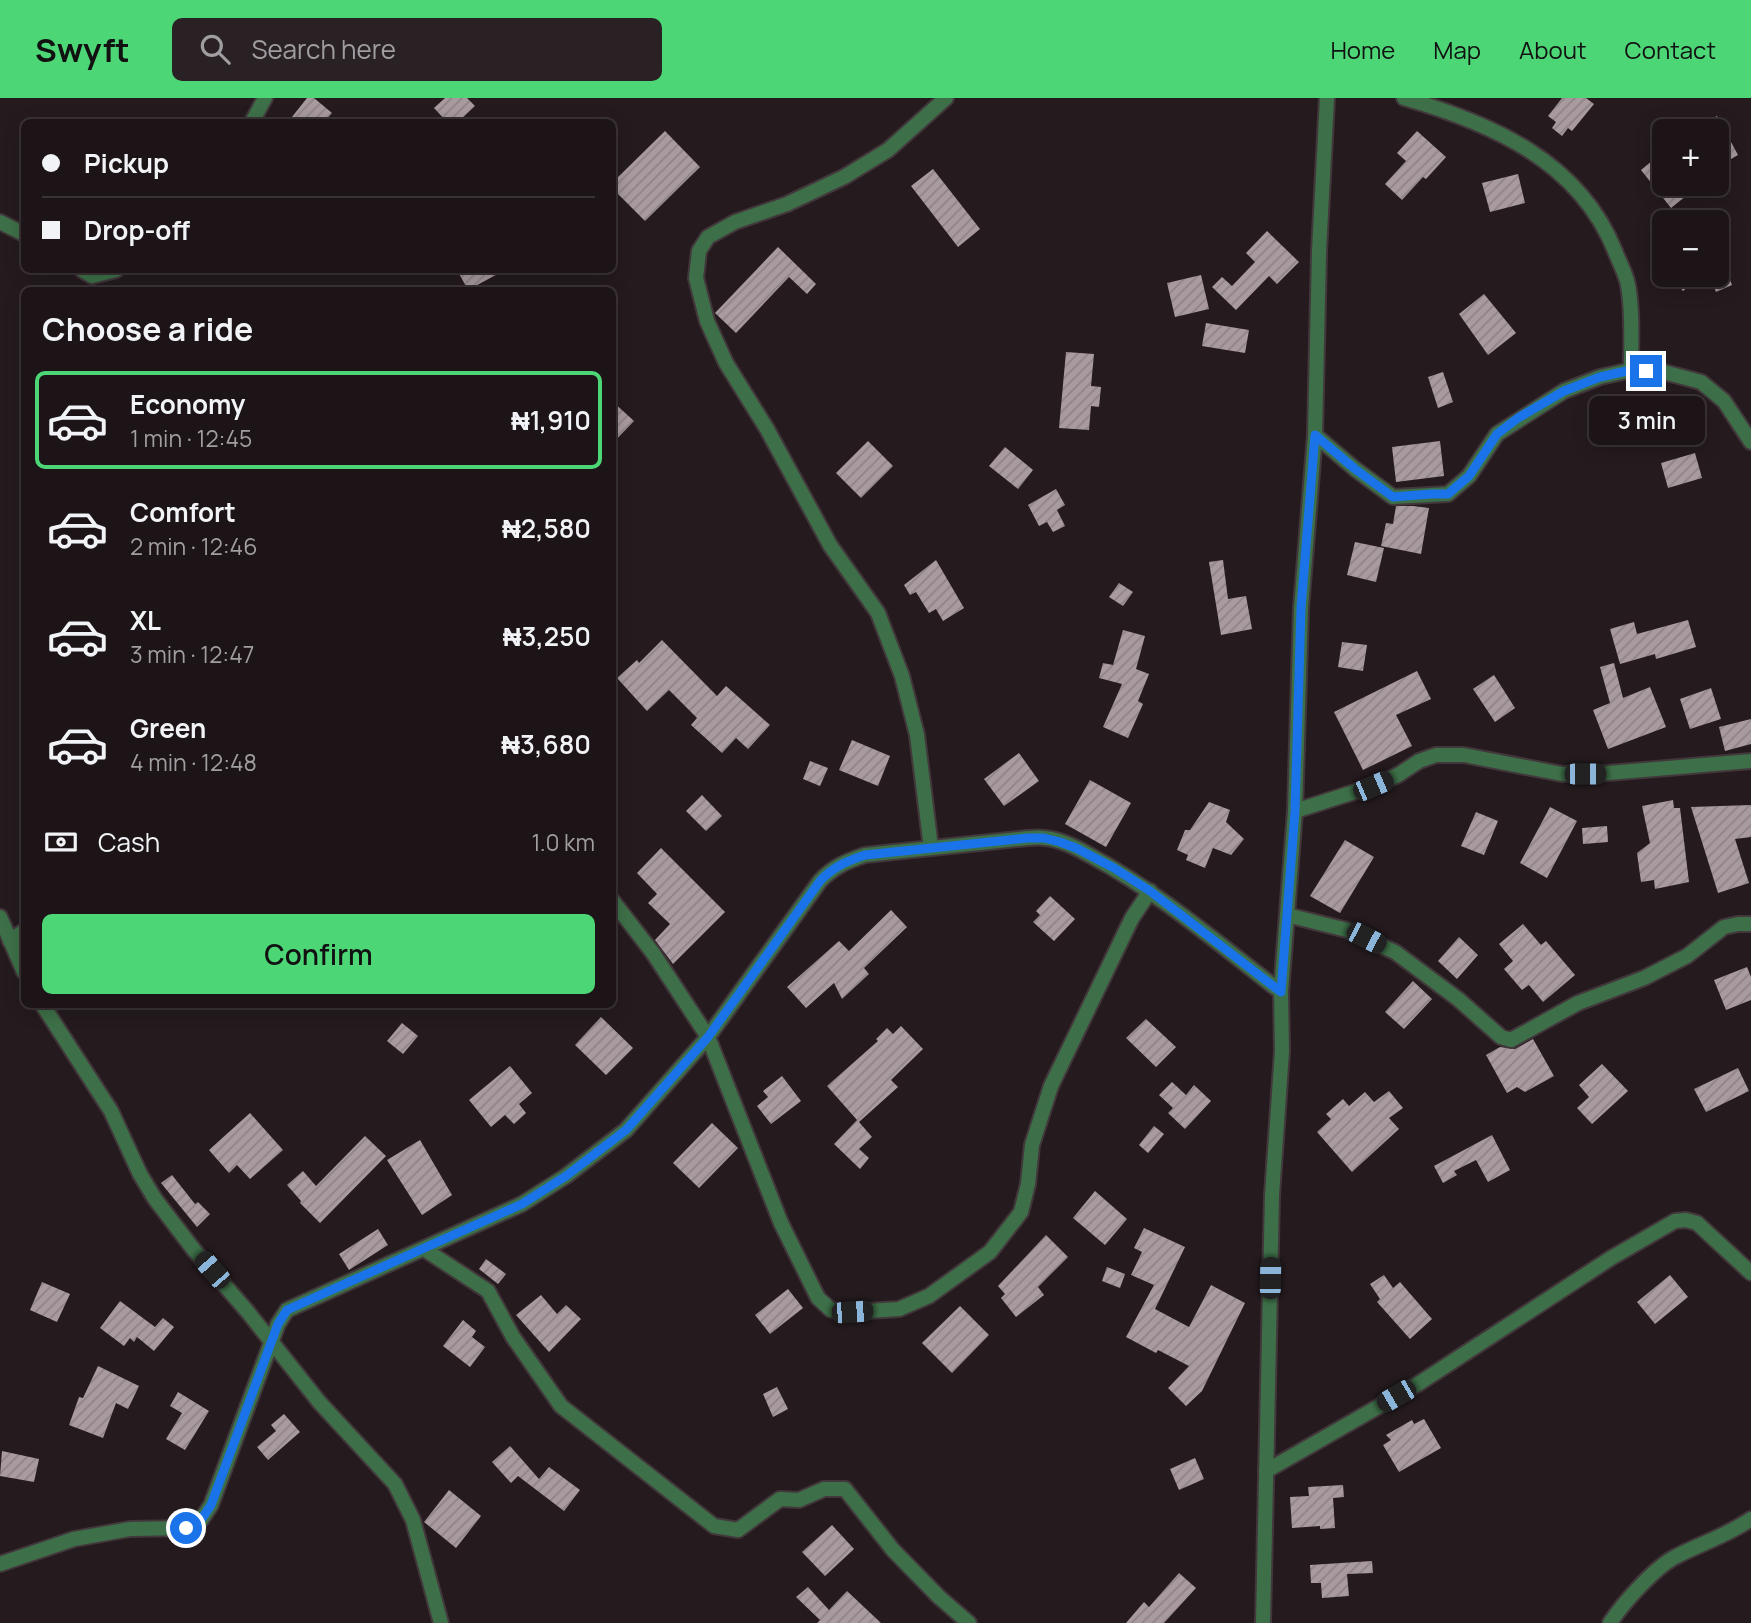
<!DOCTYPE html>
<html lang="en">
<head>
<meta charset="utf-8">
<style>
	body { margin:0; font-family:Manrope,sans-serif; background:#292124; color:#f1f3f6; height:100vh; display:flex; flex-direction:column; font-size:26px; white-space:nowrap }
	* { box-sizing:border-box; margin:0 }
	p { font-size:23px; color:#a09ea1 }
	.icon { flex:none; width:38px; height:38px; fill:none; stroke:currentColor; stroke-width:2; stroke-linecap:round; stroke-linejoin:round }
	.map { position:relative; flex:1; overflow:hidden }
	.side { position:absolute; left:21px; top:189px; width:595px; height:721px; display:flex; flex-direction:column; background:#1c1417; border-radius:10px; box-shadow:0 4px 18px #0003,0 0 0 2px #3a3336 }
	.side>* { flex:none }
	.top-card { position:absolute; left:21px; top:21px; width:595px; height:154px; border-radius:10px; box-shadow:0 4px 18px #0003,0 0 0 2px #3a3336; display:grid; align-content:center; height:154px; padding:0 21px; background:#1c1417 }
	.controls { position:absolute; left:1652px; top:21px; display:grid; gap:14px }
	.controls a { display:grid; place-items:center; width:77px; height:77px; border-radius:10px; background:#1c1417; box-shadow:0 4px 18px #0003,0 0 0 2px #3a3336; font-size:35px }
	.end { position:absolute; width:32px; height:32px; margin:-16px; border:9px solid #1a73e8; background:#fff; box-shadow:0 0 0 4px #fff }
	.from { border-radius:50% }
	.bubble { position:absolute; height:49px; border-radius:10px; background:#1c1417; box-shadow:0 4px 18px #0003,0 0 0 2px #3a3336; font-size:23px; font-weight:600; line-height:49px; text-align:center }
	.car { position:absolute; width:21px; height:42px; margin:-21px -10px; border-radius:9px; box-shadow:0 0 5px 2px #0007; background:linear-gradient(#222 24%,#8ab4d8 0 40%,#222 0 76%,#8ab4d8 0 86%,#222 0) }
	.top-card b { display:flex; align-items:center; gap:24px; height:66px; font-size:26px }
	.top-card b+b { border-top:2px solid #3a3336 }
	.top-card i { width:18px; height:18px; background:#f1f3f6 }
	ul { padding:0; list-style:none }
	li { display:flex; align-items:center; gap:21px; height:98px; margin:0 14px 10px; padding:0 7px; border:4px solid transparent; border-radius:10px }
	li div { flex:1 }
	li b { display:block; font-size:26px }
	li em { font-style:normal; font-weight:600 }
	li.selected { border-color:#4dd676 }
	li>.icon { width:63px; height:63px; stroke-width:1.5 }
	h2 { padding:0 21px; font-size:32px; line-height:84px }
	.pay { display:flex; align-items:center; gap:18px; height:77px; padding:0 21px; font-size:26px }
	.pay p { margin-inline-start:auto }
	.button { display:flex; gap:14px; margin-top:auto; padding:14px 21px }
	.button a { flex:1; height:80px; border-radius:10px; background:#4dd676; color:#111; font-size:28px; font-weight:600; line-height:80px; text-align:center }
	header { display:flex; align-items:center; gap:42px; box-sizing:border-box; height:98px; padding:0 35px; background:#4dd676; color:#111 }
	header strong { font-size:33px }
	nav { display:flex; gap:38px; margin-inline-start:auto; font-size:24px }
	.search { width:490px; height:63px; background:#292124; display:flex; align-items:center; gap:18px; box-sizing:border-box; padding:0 24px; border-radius:10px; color:#a09ea1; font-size:26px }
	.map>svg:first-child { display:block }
	.building { fill:url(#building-hatch) }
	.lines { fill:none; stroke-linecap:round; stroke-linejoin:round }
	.minor-casing { stroke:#42383c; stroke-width:18 }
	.minor { stroke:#3d7048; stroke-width:14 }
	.route { stroke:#1a73e8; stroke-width:9 }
</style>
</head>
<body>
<header>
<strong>Swyft</strong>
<div class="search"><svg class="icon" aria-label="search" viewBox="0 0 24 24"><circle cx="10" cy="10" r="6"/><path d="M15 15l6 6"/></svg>Search here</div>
<nav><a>Home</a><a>Map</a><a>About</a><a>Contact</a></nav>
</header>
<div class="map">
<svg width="1751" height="1525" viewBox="0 0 1751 1525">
	<defs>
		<pattern id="building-hatch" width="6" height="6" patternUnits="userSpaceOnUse" patternTransform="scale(1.75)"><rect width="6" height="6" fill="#a89a9f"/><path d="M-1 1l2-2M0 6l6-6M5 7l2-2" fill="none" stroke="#8e8387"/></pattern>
	</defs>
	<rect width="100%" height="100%" fill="#251b1f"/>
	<g class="building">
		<path d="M307 0H314L332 15 324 24H288Z"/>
		<path d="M445 0H467L475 8 458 24H447L434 10Z"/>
		<path d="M1562 0H1586L1594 6 1572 33 1568 30 1562 38 1552 30 1556 24 1548 18Z"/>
		<path d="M1717 18 1738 57 1717 69V33H1691Z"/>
		<path d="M665 33 700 69 645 123 612 90V85Z"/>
		<path d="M1417 33 1446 59 1426 81 1423 79 1402 102 1385 86 1406 63 1397 55Z"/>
		<path d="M1664 53V86H1701L1671 110 1641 72Z"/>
		<path d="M933 71 980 131 958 149 911 88Z"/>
		<path d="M1518 76 1525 105 1490 114 1482 85Z"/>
		<path d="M1267 133 1299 164 1277 186 1269 178 1236 212 1212 189 1222 179 1232 188 1255 164 1246 155Z"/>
		<path d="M778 149 816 186 807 196 789 179 736 235 715 215Z"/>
		<path d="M1717 149 1732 187 1716 194 1709 177H1717Z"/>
		<path d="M457 172H505L468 192Z"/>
		<path d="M1201 177 1209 211 1175 219 1167 185Z"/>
		<path d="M1669 177H1702L1683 193Z"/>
		<path d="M1484 196 1516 235 1488 257 1459 216Z"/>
		<path d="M1206 225 1249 232 1245 255 1202 248Z"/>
		<path d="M1066 254 1094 256 1091 288 1101 289 1099 309 1091 308 1089 332 1059 330Z"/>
		<path d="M1443 274 1453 304 1438 310 1428 279Z"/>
		<path d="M612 303 634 323 612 346Z"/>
		<path d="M868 343 893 368 861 400 836 375Z"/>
		<path d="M1440 343 1444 378 1396 384 1392 349Z"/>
		<path d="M1005 349 1033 372 1018 391 989 368Z"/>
		<path d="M1695 355 1702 380 1668 390 1661 365Z"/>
		<path d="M1056 391 1065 407 1057 412 1065 428 1053 434 1047 424 1039 428 1028 407Z"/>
		<path d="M1396 408H1413L1429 410 1421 456 1381 448 1386 425 1393 426Z"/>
		<path d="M1355 444 1384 450 1376 484 1347 477Z"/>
		<path d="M936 462 964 510 943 523 936 511 929 515 916 494 910 497 904 487Z"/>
		<path d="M1223 462 1228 501 1246 498 1252 531 1221 537 1209 464Z"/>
		<path d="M1119 485 1133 494 1123 508 1109 499Z"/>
		<path d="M1688 522 1696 549 1656 561 1655 556 1620 566 1610 531 1634 524 1637 536Z"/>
		<path d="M1123 532 1145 538 1136 571 1149 576 1138 603 1143 606 1128 640 1103 629 1122 586 1099 580 1103 565 1113 567Z"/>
		<path d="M662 542 717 598 726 588 770 627 748 651 736 640 722 655 691 627 697 620 669 592 647 613 617 580 637 562 639 565Z"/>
		<path d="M1342 544 1367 547 1363 573 1338 569Z"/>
		<path d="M1614 565 1623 600 1650 589 1666 629 1608 651 1593 612 1610 605 1600 569Z"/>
		<path d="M1417 573 1431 601 1396 617 1412 648 1363 672 1334 614Z"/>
		<path d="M1494 577 1515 610 1495 624 1473 591Z"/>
		<path d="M1711 590 1721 621 1690 631 1680 601Z"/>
		<path d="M1751 621V646L1725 653 1719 629Z"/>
		<path d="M852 642 890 658 878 688 839 672Z"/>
		<path d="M1019 655 1039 683 1004 708 984 681Z"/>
		<path d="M810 663 828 670 820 688 803 681Z"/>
		<path d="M1090 682 1131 705 1106 749 1065 726Z"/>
		<path d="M702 697 722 718 706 733 686 713Z"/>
		<path d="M1673 702 1674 710H1680L1689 784 1655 791 1654 782 1641 784 1637 755 1650 745 1642 708Z"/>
		<path d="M1209 704 1230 712 1226 724 1244 741 1231 757 1213 750 1205 770 1186 762 1188 757 1177 752 1185 732H1190Z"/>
		<path d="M1751 707V739L1735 741 1749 785 1718 795 1691 709Z"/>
		<path d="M1550 709 1577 723 1547 780 1520 765Z"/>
		<path d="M1476 714 1498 723 1484 757 1461 748Z"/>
		<path d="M1607 728 1608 744 1583 746 1582 730Z"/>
		<path d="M1345 742 1374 759 1340 815 1310 798Z"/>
		<path d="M661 750 725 814 673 866 655 842 670 826 648 805 657 796 637 775Z"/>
		<path d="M1050 798 1075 821 1054 843 1033 824 1040 817 1036 813Z"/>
		<path d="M891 812 907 829 864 870 869 876 842 901 834 885 806 910 787 889 839 843 849 853Z"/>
		<path d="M1523 826 1541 847 1546 843 1575 877 1543 904 1529 887 1522 892 1504 871 1513 863 1499 846Z"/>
		<path d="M1459 839 1478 857 1457 881 1438 863Z"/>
		<path d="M1747 869 1751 879V902L1726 912 1714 882Z"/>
		<path d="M1413 883 1432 901 1404 931 1385 914Z"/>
		<path d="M601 919 633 950 606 977 575 947Z"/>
		<path d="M1146 921 1176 949 1156 969 1126 940Z"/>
		<path d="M402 925 418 938 403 956 387 943Z"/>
		<path d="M901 928 923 951 891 982 898 989 859 1024 872 1039 859 1051 869 1060 860 1071 834 1046 857 1022 827 988 878 943 876 941 887 930 893 936Z"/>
		<path d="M1533 941 1554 978 1525 994 1517 989 1507 995 1486 957 1500 949 1515 951Z"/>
		<path d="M1602 966 1628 993 1592 1026 1577 1010 1589 999 1579 987Z"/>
		<path d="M510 968 532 995 519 1006 526 1015 514 1026 505 1017 491 1029 469 1002Z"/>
		<path d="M1738 970 1749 993 1706 1014 1694 991Z"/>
		<path d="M782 978 801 1003 771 1026 757 1008 768 999 763 993Z"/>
		<path d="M1172 984 1186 997 1194 987 1211 1003 1185 1031 1168 1015 1173 1010 1159 997Z"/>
		<path d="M1389 993 1403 1010 1389 1020 1399 1031 1352 1074 1317 1034 1331 1021 1326 1016 1343 1001 1349 1008 1365 994 1374 1004Z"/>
		<path d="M250 1015 283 1052 250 1081 237 1067 229 1075 209 1052Z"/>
		<path d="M712 1025 738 1050 699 1090 673 1065Z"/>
		<path d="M1154 1028 1164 1036 1148 1055 1139 1047Z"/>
		<path d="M1492 1037 1510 1072 1488 1084 1476 1062 1454 1073 1457 1077 1443 1085 1434 1068Z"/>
		<path d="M365 1038 386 1058 320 1125 300 1105 301 1103 287 1087 303 1073 316 1088Z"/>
		<path d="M420 1042 452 1097 422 1117 387 1062Z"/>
		<path d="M172 1077 195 1106 198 1104 210 1116 197 1129 161 1085Z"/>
		<path d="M1095 1093 1127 1121 1105 1147 1073 1120Z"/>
		<path d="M1144 1130 1185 1149 1155 1211 1189 1229 1211 1187 1245 1205 1202 1293 1186 1308 1168 1290 1189 1268 1158 1252 1156 1255 1126 1239 1154 1187 1131 1177 1142 1154 1134 1150Z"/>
		<path d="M378 1131 388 1147 349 1172 339 1156Z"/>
		<path d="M1046 1137 1068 1159 1038 1189 1044 1197 1016 1219 1001 1200 1005 1196 998 1188Z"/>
		<path d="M486 1161 506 1176 498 1186 479 1171Z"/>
		<path d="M1107 1169 1125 1176 1120 1190 1102 1183Z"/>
		<path d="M1384 1177 1393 1190 1400 1184 1432 1221 1410 1241 1377 1204 1380 1201 1370 1186Z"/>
		<path d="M1670 1177 1688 1199 1655 1226 1637 1204Z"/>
		<path d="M42 1184 70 1196 57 1224 30 1212Z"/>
		<path d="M788 1191 803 1210 770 1236 755 1217Z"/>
		<path d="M541 1197 557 1216 566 1207 581 1221 549 1254 516 1217Z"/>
		<path d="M120 1203 155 1229 163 1220 174 1229 154 1253 137 1239 134 1244 130 1240 124 1248 100 1230Z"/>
		<path d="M960 1208 989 1237 952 1275 922 1245Z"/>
		<path d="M463 1222 476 1233 472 1239 485 1249 470 1269 443 1248Z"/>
		<path d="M98 1268 139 1288 128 1311 116 1305 103 1340 69 1327 79 1299 83 1300Z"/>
		<path d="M777 1289 788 1311 773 1319 763 1296Z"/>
		<path d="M178 1294 209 1313 185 1352 166 1341 182 1315 170 1308Z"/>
		<path d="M284 1316 300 1334 268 1362 257 1349 276 1333 271 1327Z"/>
		<path d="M1424 1321 1441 1350 1399 1374 1383 1347 1391 1342 1386 1337 1412 1322 1414 1326Z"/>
		<path d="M510 1348 539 1381 549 1369 580 1392 564 1413 518 1378 511 1385 492 1364Z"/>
		<path d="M2 1353 39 1361 34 1384 0 1378Z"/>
		<path d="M1195 1360 1204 1381 1179 1392 1170 1371Z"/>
		<path d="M1343 1387 1344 1399 1333 1400 1335 1430 1320 1431V1428L1292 1430 1290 1399 1309 1398 1308 1389Z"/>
		<path d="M449 1392 481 1418 456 1450 424 1424Z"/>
		<path d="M832 1427 854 1451 825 1478 802 1454Z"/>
		<path d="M1372 1463 1373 1475 1347 1476 1349 1498 1322 1500 1321 1485H1311L1310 1467Z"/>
		<path d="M1179 1475 1196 1490 1164 1525H1126L1144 1504 1149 1509Z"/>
		<path d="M808 1489 829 1512 847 1493 881 1525H817L820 1522 796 1499Z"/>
	</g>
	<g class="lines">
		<g class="minor-casing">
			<g id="minor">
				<path d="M1404 0C1491 25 1579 63 1615 153 1619 164 1626 176 1628 187 1633 215 1631 245 1631 272"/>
				<path d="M252 24 265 0"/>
				<path d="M0 124 24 136"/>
				<path d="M82 172 92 178 116 172"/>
				<path d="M1315 337 1355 371 1393 399 1448 396 1469 378 1497 336 1564 293 1600 279 1631 272 1660 273 1701 284 1724 303 1751 344"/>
				<path d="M1295 713 1373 688 1398 677 1419 663 1436 657H1464L1562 676 1608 675 1751 663"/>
				<path d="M931 750 917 637 902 578 878 515 830 447 767 331 726 265 707 223 696 180 699 153 708 139 735 124 787 106 844 79 888 52 946 0"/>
				<path d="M612 802 653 855 708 939 781 1125 818 1200 831 1212 852 1214 899 1211 929 1198 990 1154 1021 1114 1028 1086 1032 1047 1051 988 1132 820 1150 793"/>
				<path d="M1287 817 1347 832 1395 854 1458 901 1501 939 1511 942 1578 905 1644 880 1687 858 1724 829 1738 826H1751"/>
				<path d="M0 819 24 874"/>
				<path d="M10 843 24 833"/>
				<path d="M42 906 111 1013 140 1076 155 1101 194 1152 247 1213 320 1305 395 1386 413 1422 441 1525"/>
				<path d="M424 1151 488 1193 513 1239 561 1308 714 1428 738 1432 780 1401 799 1402 824 1391H845L893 1452 939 1499 969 1525"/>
				<path d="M1266 1373 1418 1286 1611 1160 1675 1123 1686 1122 1697 1125 1751 1175"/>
				<path d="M0 1466 74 1441 130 1431 186 1430 201 1422 211 1407 278 1226 287 1212 522 1106 566 1078 626 1032 708 939 820 783C833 769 847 763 865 757L1028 740C1033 740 1039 739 1044 740 1061 741 1079 751 1093 759 1161 796 1220 847 1281 894"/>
				<path d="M1263 1525 1272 1097 1282 953 1281 894 1295 713 1301 510 1315 337 1319 154 1327 0"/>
				<path d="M1610 1525C1623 1505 1656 1468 1677 1458 1702 1445 1728 1437 1751 1421"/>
			</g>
		</g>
		<use href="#minor" class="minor"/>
	</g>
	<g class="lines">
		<path class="route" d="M186 1430 201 1422 211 1407 278 1226 287 1212 522 1106 566 1078 626 1032 708 939 820 783C833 769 847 763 865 757L1028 740H1044L1060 744 1076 750 1114 770 1150 793 1281 894 1295 713 1301 510 1315 337 1355 371 1393 399 1431 396H1448L1469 378 1497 336 1518 320 1564 293 1600 279 1631 272 1646 273"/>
	</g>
</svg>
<div class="controls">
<a>+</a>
<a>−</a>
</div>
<i class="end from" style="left:186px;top:1430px"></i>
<i class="end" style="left:1646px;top:273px"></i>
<div class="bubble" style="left:1589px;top:298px;width:116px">3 min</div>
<i class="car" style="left:1585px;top:676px;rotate:90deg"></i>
<i class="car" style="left:1373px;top:688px;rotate:67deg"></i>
<i class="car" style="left:1366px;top:840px;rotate:117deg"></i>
<i class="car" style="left:212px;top:1172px;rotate:319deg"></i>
<i class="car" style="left:1270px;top:1180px;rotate:1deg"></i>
<i class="car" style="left:852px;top:1214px;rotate:86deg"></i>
<i class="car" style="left:1396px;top:1298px;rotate:240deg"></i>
<div class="top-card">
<b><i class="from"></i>Pickup</b>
<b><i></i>Drop-off</b>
</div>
<section class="side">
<h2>Choose a ride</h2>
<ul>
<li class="selected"><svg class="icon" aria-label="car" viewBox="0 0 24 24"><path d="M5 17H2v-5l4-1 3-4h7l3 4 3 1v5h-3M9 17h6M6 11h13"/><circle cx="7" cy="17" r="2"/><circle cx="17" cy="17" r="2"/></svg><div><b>Economy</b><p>1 min · 12:45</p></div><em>₦1,910</em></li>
<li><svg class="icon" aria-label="car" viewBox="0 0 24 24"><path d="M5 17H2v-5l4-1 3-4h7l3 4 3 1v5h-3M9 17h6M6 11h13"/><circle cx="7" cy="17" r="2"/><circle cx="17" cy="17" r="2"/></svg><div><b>Comfort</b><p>2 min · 12:46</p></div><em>₦2,580</em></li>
<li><svg class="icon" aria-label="car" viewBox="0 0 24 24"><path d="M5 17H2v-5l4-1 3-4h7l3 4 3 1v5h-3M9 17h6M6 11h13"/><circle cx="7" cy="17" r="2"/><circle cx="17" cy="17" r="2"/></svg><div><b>XL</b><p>3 min · 12:47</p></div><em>₦3,250</em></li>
<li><svg class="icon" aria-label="car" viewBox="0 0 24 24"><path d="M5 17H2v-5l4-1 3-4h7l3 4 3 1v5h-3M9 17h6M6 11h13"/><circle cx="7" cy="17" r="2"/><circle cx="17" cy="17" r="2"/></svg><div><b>Green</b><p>4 min · 12:48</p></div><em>₦3,680</em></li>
</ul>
<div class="pay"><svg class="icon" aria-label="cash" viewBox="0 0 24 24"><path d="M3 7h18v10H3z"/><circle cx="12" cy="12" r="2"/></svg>Cash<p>1.0 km</p></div>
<div class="button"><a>Confirm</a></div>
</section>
</div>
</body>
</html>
